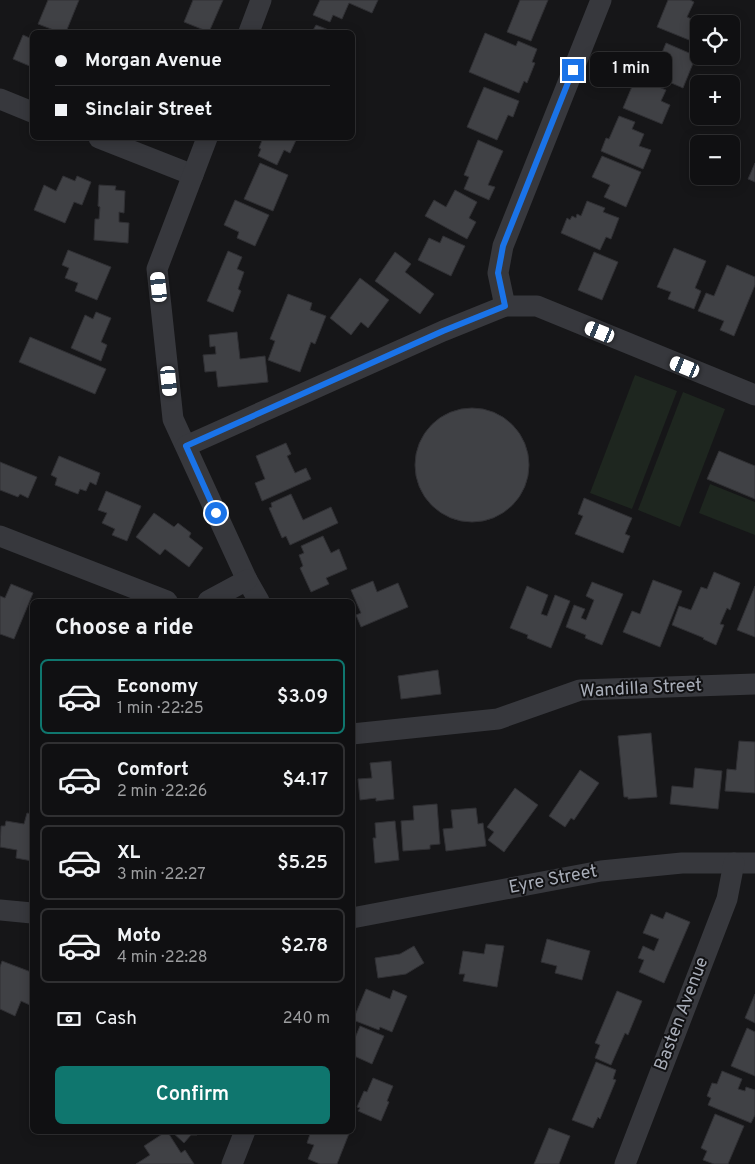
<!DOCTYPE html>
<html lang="en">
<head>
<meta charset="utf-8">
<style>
	body { margin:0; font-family:Overpass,sans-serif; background:#1e1e20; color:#f1f3f6; height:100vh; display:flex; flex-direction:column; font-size:19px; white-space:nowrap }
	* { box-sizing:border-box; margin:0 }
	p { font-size:16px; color:#9c9d9f }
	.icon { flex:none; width:28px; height:28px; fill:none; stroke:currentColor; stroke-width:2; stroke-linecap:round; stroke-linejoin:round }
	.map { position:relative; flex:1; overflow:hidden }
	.details { position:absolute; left:30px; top:599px; width:325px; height:535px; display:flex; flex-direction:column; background:#101012; border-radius:8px; box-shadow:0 2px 12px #0003,0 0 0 1px #303032 }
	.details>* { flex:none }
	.banner { position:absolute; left:30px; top:30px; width:325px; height:110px; border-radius:8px; box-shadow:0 2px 12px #0003,0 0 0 1px #303032; display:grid; align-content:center; height:110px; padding:0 25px; background:#101012 }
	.buttons { position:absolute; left:690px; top:15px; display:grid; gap:10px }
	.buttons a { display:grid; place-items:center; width:50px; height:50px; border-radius:8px; background:#101012; box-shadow:0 2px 12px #0003,0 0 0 1px #303032; font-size:25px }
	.end { position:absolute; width:22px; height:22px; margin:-11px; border:6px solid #1a73e8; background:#fff; box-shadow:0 0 0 2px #fff }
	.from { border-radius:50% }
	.bubble { position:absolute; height:35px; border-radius:8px; background:#101012; box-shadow:0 2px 12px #0003,0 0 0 1px #303032; font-size:16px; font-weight:600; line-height:35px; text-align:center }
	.car { position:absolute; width:15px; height:30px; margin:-15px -8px; border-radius:6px; box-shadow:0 0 4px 1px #0007; background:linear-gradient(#fff 24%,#345 0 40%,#fff 0 76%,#345 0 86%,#fff 0) }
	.banner b { display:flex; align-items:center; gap:18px; height:48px; font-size:19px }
	.banner b+b { border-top:1px solid #303032 }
	.banner i { width:12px; height:12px; background:#f1f3f6 }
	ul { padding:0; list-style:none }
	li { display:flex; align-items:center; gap:15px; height:75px; margin:0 10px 8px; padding:0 15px; border:2px solid #303032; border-radius:8px }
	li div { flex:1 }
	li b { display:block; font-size:19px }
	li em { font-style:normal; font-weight:600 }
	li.current { border-color:#0f766e }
	li>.icon { width:45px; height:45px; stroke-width:1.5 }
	h2 { padding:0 25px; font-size:22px; line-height:60px }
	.pay { display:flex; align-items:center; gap:12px; height:55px; padding:0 25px; font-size:19px }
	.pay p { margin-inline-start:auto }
	.action { display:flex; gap:10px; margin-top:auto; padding:10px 25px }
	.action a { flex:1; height:58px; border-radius:8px; background:#0f766e; color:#fff; font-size:20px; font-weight:600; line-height:58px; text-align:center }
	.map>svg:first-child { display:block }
	.green { fill:#1e261f }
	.building { fill:#404145; stroke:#303034 }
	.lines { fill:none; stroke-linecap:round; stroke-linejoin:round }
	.minor { stroke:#37383d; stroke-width:21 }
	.route { stroke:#1a73e8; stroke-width:6 }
	.labels { text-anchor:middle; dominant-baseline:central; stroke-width:4; stroke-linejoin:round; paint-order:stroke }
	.street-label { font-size:18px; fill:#a8adb8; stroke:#111113 }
</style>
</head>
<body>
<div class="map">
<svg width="755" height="1164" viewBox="0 0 755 1164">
	<rect width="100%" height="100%" fill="#161618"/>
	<g class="green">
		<path d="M635 375 677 391 632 509 590 493Z"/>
		<path d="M683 392 725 409 680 527 638 510Z"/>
		<path d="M710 484 755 502V535L699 513Z"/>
	</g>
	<g class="building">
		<path d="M48 0H79L66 32H59L38 24Z"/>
		<path d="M193 0H223L209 32 184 22Z"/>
		<path d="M320 0H378L372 13 349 3 342 19 333 15 330 22 313 15Z"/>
		<path d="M520 0H548L531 41 507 32Z"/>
		<path d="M668 0H690L694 2 687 17 703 24H699V44L657 27Z"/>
		<path d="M316 25 334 32H312Z"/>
		<path d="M485 33 516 46 518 41 537 49 532 62 535 63 527 83 524 81 519 93 469 72Z"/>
		<path d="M23 35 32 39V67L13 59Z"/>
		<path d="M666 43 696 56 683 88 653 75Z"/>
		<path d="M636 77 666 90 661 101 670 105 662 124 623 108Z"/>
		<path d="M484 87 519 101 513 117 508 115 497 140 467 127Z"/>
		<path d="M619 116 635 122 632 129 644 134 639 146 651 150 643 169 601 151 606 138 609 139Z"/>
		<path d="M263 138H297L290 153 284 150 277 165 258 156 261 149 259 148Z"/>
		<path d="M478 140 503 151 488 185 495 187 489 200 464 189 469 177 464 175Z"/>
		<path d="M602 156 641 172 626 207 604 197 610 185 592 177Z"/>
		<path d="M260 163 288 175 273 211 244 199Z"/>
		<path d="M755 163V182L748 179Z"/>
		<path d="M63 176 75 181 77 176 91 182 82 205 74 202 65 223 34 210 44 185 56 191Z"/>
		<path d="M99 185 116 186 115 190 125 191 124 213 119 212V222L129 223 128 243 94 240 95 219H99L100 207 98 206Z"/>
		<path d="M455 190 477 202 469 218 476 222 467 239 425 216 434 200 446 207Z"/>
		<path d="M235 200 269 215 255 246 237 238 239 232 224 225Z"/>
		<path d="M587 201 605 208 603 212 619 218 611 239 606 237 600 250 561 233 567 218 570 220 572 216 576 218 577 214 581 216Z"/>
		<path d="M443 236 465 246 451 276 418 260 429 238 440 243Z"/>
		<path d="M674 248 706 261 695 288 701 291 694 309 668 299 671 292 657 287Z"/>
		<path d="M68 250 111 267 97 300 75 291 78 283 65 278 69 268 62 265Z"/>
		<path d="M228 251 242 257 237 269 244 272 238 289 241 291 233 312 207 301Z"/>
		<path d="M395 252 411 264 405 272 434 294 420 314 375 281Z"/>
		<path d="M594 252 618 262 602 300 578 290Z"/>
		<path d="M727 265 755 277V285L734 336 720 330 724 321 698 311 706 293 714 296Z"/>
		<path d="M360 278 389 300 368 328 361 322 351 335 330 318Z"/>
		<path d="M288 294 312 303 310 310 326 316 315 344 311 342 300 372 268 360 275 341 270 339Z"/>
		<path d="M96 312 111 318 101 342 107 345 101 361 71 348 85 315 93 319Z"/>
		<path d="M237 332 240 359 265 356 268 382 218 387 216 371 205 372 203 355 216 354 215 346 210 347 209 335Z"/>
		<path d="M30 337 106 369 95 394 19 362Z"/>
		<circle cx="472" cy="465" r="57"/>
		<path d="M286 443 291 454 287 456 295 473 306 468 311 479 262 501 255 483 265 479 256 456Z"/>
		<path d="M719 451 755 466V499L707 479Z"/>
		<path d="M59 456 100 473 96 485 90 482 86 491 80 489 78 494 55 485 57 478 51 475Z"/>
		<path d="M0 462 37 477 28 498 20 494 18 497 0 490Z"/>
		<path d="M106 491 141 506 127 541 112 535 115 529 102 523 107 513 98 510Z"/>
		<path d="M291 494 303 520 331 507 338 523 290 545 286 536 282 538 269 508 272 507 271 503Z"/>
		<path d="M584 498 632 518 625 534 630 536 623 553 575 534 583 516 578 514Z"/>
		<path d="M154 513 174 527 178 523 191 533 189 537 203 548 189 567 165 549 160 555 136 537Z"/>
		<path d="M323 536 331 553 339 549 347 569 326 578 329 584 311 592 300 568 303 566 299 555 304 553 301 546Z"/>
		<path d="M714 572 740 583 730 610 727 608 720 624 724 625 716 645 703 639 704 638 672 625 679 606 691 610 701 587 707 589Z"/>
		<path d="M653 580 682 591 660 647 623 632 632 611 640 614Z"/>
		<path d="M373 581 377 592 398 583 408 607 361 627 356 615 361 613 351 590Z"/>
		<path d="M592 582 623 594 602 645 585 638 586 635 566 627 574 605 585 609 581 618 586 620 594 600 586 596Z"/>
		<path d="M11 584 33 593 14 639 0 634V596L5 598Z"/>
		<path d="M527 586 548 595 541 614 547 616 555 595 570 601 551 648 527 638 528 635 510 628Z"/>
		<path d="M755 586V637L737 630Z"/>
		<path d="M438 670 441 694 401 699 398 676Z"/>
		<path d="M651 733 657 797 628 799V797H624L618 736Z"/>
		<path d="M739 741 755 742V793L725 791 727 769 736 770Z"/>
		<path d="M391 761 394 799 376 801V798L360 800 358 779 372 778 370 763Z"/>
		<path d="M695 768 722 771 718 809 670 804 672 786 693 788Z"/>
		<path d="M580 770 599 783 574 820 571 818 565 827 549 816Z"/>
		<path d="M515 788 538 805 504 852 488 840 494 832 487 827Z"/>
		<path d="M437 804 440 844 430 845V849L403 851 401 821 414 820 413 806Z"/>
		<path d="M476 808 478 824 483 823 486 846 446 851 443 829 453 828 451 810Z"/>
		<path d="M27 813 32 814V861L16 858 17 850 0 847 1 826H5L6 821 24 824Z"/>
		<path d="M395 821 399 860 375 863 373 838H376L375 823Z"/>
		<path d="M666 912 690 922 664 983 639 972 644 960 638 958 643 946 654 951 659 939 643 933 651 914 663 919Z"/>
		<path d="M547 939 590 951 582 980 555 973 557 966 541 962Z"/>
		<path d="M486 944 504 946 497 987 463 981 465 974H459L463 951 484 954Z"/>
		<path d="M414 946 424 963 406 974 378 978 375 958 400 954Z"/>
		<path d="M2 961 31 972 32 969V1006L21 1001 15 1016 0 1009V967Z"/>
		<path d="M366 989 390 999 393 990 407 996 392 1032 380 1027 379 1030 353 1020Z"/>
		<path d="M617 991 642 1001 628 1035 625 1033 611 1065 595 1058 600 1045 595 1043Z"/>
		<path d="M755 994V1023L745 1018Z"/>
		<path d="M360 1026 384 1036 372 1064 352 1055V1045Z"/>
		<path d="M747 1028 755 1032V1076L731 1066Z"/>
		<path d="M596 1062 616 1070 613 1079 616 1080 600 1119 598 1117 593 1128 572 1120Z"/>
		<path d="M722 1071 742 1079 738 1089 745 1091 746 1087 755 1090V1115L751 1123 708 1105 711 1098 707 1096 712 1083 717 1084Z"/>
		<path d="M373 1078 393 1086 387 1101 389 1102 381 1121 358 1111 360 1108 357 1107 364 1091 367 1092Z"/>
		<path d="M715 1114 744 1126 728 1164H714L703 1160 707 1151 701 1148Z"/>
		<path d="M549 1128 570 1136 559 1164H534Z"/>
		<path d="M167 1131 181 1153 185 1150 194 1164H136L150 1155 144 1146Z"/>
		<path d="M171 1131H197V1135H191L184 1143Z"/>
		<path d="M303 1131H350L337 1164H320L308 1159 314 1145 307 1143 310 1134Z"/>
	</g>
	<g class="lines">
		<g class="minor">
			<path d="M249 32 261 0"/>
			<path d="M0 99 32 112"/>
			<path d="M99 138 193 175"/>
			<path d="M207 138 157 269 173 419 247 580 259 601"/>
			<path d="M505 306 498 273 503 246 601 0"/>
			<path d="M186 446 443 331 505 306H537L755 395"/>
			<path d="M0 536 167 601"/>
			<path d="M208 601 247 580"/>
			<path d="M352 734 498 719 580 690 755 684"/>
			<path d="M0 910 32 913"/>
			<path d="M352 918 601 871 682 863H755"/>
			<path d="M232 1164 245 1131"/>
			<path d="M625 1164 727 899 734 863"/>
		</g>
	</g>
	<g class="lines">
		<path class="route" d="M216 513 186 446 443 331 505 306 498 273 503 246 573 70"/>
	</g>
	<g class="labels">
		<g class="street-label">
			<text transform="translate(641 689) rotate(-3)">Wandilla Street</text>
			<text transform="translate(553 880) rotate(-11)">Eyre Street</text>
			<text transform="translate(682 1014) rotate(-69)">Basten Avenue</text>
		</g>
	</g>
</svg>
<div class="buttons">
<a><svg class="icon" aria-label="locate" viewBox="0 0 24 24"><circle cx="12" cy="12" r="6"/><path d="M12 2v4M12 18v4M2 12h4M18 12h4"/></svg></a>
<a>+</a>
<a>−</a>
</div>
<i class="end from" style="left:216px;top:513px"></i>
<i class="end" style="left:573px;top:70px"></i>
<div class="bubble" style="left:590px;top:52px;width:82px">1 min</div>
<i class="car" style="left:159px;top:287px;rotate:354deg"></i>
<i class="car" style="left:600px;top:332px;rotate:292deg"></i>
<i class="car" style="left:685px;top:367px;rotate:292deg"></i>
<i class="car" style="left:169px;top:381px;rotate:174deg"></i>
<div class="banner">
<b><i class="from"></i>Morgan Avenue</b>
<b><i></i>Sinclair Street</b>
</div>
<section class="details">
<h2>Choose a ride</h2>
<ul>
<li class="current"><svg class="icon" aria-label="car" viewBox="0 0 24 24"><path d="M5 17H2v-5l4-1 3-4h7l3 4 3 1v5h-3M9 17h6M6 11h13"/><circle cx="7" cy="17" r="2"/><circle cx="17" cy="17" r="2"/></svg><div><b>Economy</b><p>1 min · 22:25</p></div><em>$3.09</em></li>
<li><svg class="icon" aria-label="car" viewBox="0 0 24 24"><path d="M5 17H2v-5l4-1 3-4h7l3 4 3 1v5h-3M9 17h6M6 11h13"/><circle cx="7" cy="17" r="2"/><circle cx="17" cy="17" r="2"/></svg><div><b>Comfort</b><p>2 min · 22:26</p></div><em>$4.17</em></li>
<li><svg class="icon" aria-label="car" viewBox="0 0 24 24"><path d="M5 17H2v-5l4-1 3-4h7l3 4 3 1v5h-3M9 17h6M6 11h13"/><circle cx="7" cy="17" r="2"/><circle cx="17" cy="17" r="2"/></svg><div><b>XL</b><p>3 min · 22:27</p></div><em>$5.25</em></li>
<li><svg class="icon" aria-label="car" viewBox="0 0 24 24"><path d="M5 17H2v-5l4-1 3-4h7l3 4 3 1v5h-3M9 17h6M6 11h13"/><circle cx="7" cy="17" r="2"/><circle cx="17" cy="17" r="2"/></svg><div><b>Moto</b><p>4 min · 22:28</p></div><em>$2.78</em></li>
</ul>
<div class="pay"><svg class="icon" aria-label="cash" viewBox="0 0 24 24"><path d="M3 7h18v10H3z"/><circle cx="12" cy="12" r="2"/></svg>Cash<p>240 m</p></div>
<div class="action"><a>Confirm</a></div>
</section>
</div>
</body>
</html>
